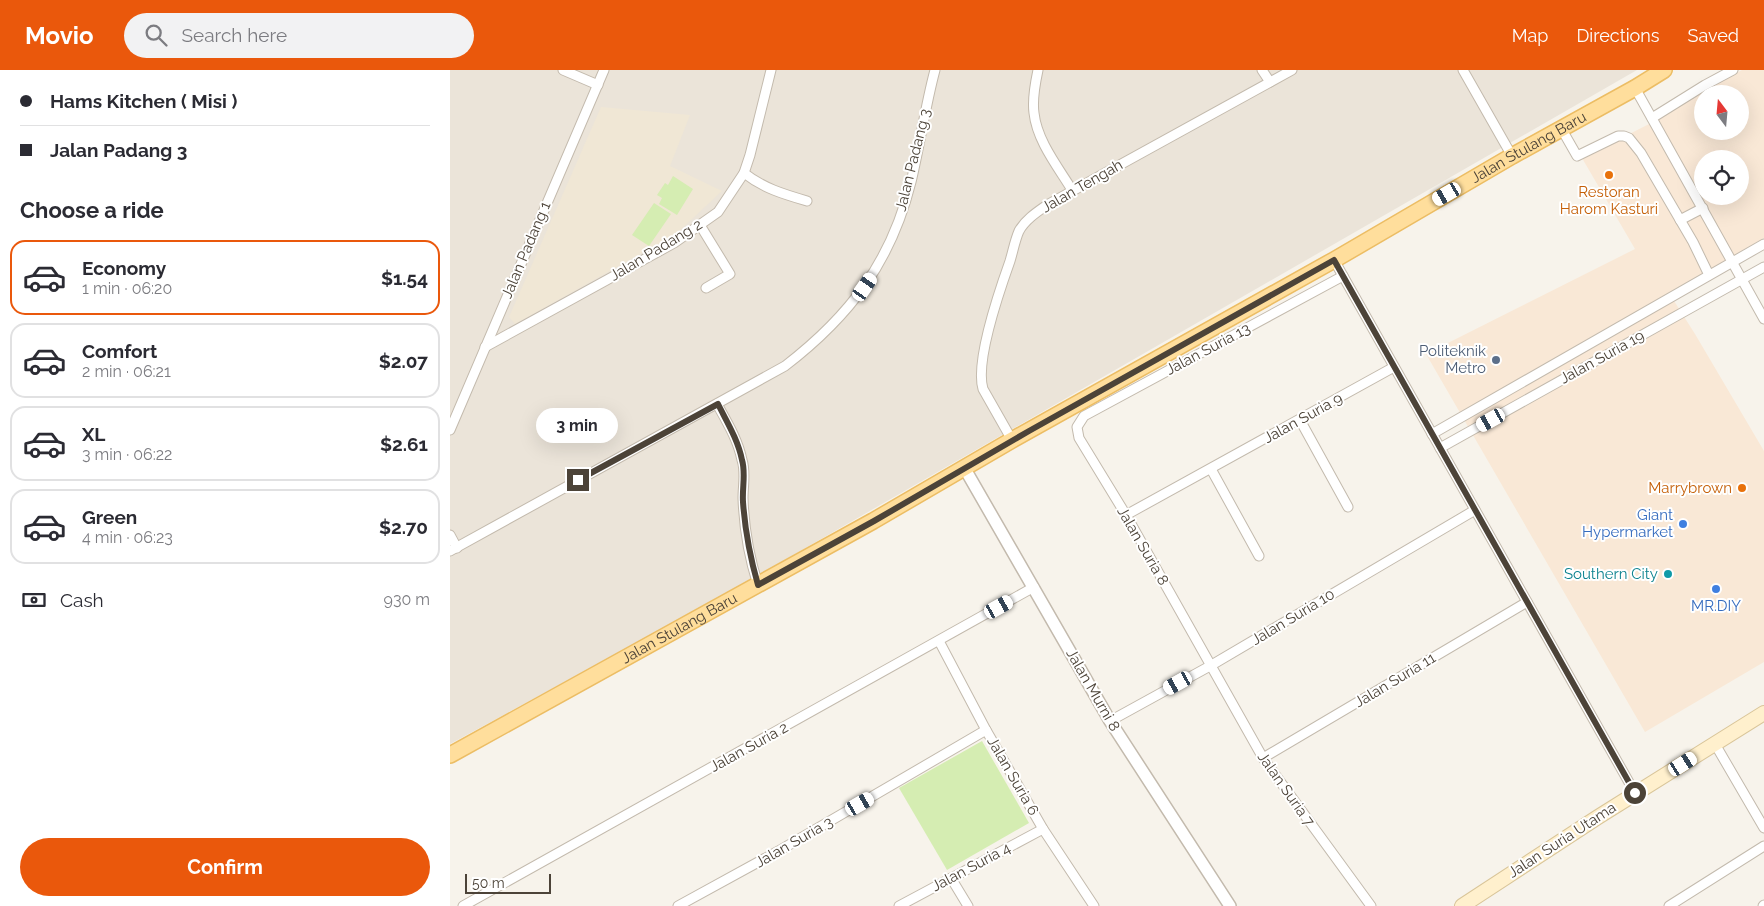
<!DOCTYPE html>
<html lang="en">
<head>
<meta charset="utf-8">
<style>
	body { margin:0; font-family:Raleway,sans-serif; background:#f2f2f3; color:#2b2b33; height:100vh; display:flex; flex-direction:column; font-size:19px; white-space:nowrap }
	* { box-sizing:border-box; margin:0 }
	p { font-size:16px; color:#7c7c81 }
	.icon { flex:none; width:28px; height:28px; fill:none; stroke:currentColor; stroke-width:2; stroke-linecap:round; stroke-linejoin:round }
	.map { position:relative; flex:1; overflow:hidden }
	.sheet { display:flex; flex-direction:column; background:#fff; width:450px }
	.sheet>* { flex:none }
	.top-card { display:grid; align-content:center; height:110px; padding:0 20px; background:#fff }
	.needle { width:32px; rotate:344deg }
	.controls { position:absolute; left:1244px; top:15px; display:grid; gap:10px }
	.controls a { display:grid; place-items:center; width:55px; height:55px; border-radius:50%; background:#fff; box-shadow:0 5px 20px #0002; font-size:25px }
	.scale { position:absolute; left:15px; bottom:12px; width:86px; box-sizing:border-box; padding-left:5px; border:2px solid #4c4338; border-top:0; font-size:14px; line-height:18px; white-space:nowrap; color:#4c4338; -webkit-text-stroke:4px #fff; paint-order:stroke }
	.end { position:absolute; width:22px; height:22px; margin:-11px; border:6px solid #4c4338; background:#fff; box-shadow:0 0 0 2px #fff }
	.from { border-radius:50% }
	.bubble { position:absolute; height:35px; border-radius:18px; background:#fff; box-shadow:0 5px 20px #0002; font-size:16px; font-weight:700; line-height:35px; text-align:center }
	.car { position:absolute; width:15px; height:30px; margin:-15px -8px; border-radius:6px; box-shadow:0 0 4px 1px #0007; background:linear-gradient(#fff 24%,#345 0 40%,#fff 0 76%,#345 0 86%,#fff 0) }
	.top-card b { display:flex; align-items:center; gap:18px; height:48px; font-size:19px }
	.top-card b+b { border-top:1px solid #e1e1e2 }
	.top-card i { width:12px; height:12px; background:#2b2b33 }
	ul { padding:0; list-style:none }
	li { display:flex; align-items:center; gap:15px; height:75px; margin:0 10px 8px; padding:0 10px; border:2px solid #e1e1e2; border-radius:15px }
	li div { flex:1 }
	li b { display:block; font-size:19px }
	li em { font-style:normal; font-weight:700 }
	li.active { border-color:#ea580c }
	li>.icon { width:45px; height:45px; stroke-width:1.5 }
	h2 { padding:0 20px; font-size:22px; line-height:60px }
	.pay { display:flex; align-items:center; gap:12px; height:55px; padding:0 20px; font-size:19px }
	.pay p { margin-inline-start:auto }
	.primary-button { display:flex; gap:10px; margin-top:auto; padding:10px 20px }
	.primary-button a { flex:1; height:58px; border-radius:30px; background:#ea580c; color:#fff; font-size:20px; font-weight:700; line-height:58px; text-align:center }
	header { display:flex; align-items:center; gap:30px; box-sizing:border-box; height:70px; padding:0 25px; background:#ea580c; color:#fff }
	header strong { font-size:24px }
	nav { display:flex; gap:28px; margin-inline-start:auto; font-size:18px }
	.search { width:350px; height:45px; background:#f2f2f3; display:flex; align-items:center; gap:12px; box-sizing:border-box; padding:0 18px; border-radius:28px; color:#7c7c81; font-size:19px }
	main { display:flex; flex:1; min-height:0 }
	.map>svg:first-child { display:block }
	.residential { fill:#ebe4d9 }
	.commercial { fill:#f9e8d6; fill-rule:evenodd }
	.education { fill:#f0e7d5 }
	.green { fill:#d5edb2 }
	.lines { fill:none; stroke-linecap:round; stroke-linejoin:round }
	.minor-casing { stroke:#c3baad; stroke-width:11 }
	.tertiary-casing { stroke:#c3baad; stroke-width:14 }
	.secondary-casing { stroke:#d9c599; stroke-width:16 }
	.primary-casing { stroke:#ecbd64; stroke-width:18 }
	.minor { stroke:#fff; stroke-width:9 }
	.tertiary { stroke:#fff; stroke-width:11 }
	.secondary { stroke:#fff0cd; stroke-width:14 }
	.primary { stroke:#ffde9c; stroke-width:15 }
	.route { stroke:#4c4338; stroke-width:6 }
	.food-dot { fill:#e8710a; stroke:#fff; stroke-width:2 }
	.service-dot { fill:#5c6f8a; stroke:#fff; stroke-width:2 }
	.shop-dot { fill:#3f7fe0; stroke:#fff; stroke-width:2 }
	.culture-dot { fill:#0f9aa8; stroke:#fff; stroke-width:2 }
	.labels { text-anchor:middle; dominant-baseline:central; stroke-width:4; stroke-linejoin:round; paint-order:stroke }
	.street-label { font-size:15px; fill:#4c4338; stroke:#fff }
	.food-label { font-size:15px; fill:#c56008; stroke:#fff }
	.service-label { font-size:15px; fill:#4e5e75; stroke:#fff; text-anchor:end }
	.shop-label { font-size:15px; fill:#366cbe; stroke:#fff; text-anchor:end }
	.culture-label { font-size:15px; fill:#0d838f; stroke:#fff; text-anchor:end }
</style>
</head>
<body>
<header>
<strong>Movio</strong>
<div class="search"><svg class="icon" aria-label="search" viewBox="0 0 24 24"><circle cx="10" cy="10" r="6"/><path d="M15 15l6 6"/></svg>Search here</div>
<nav><a>Map</a><a>Directions</a><a>Saved</a></nav>
</header>
<main>
<section class="sheet">
<div class="top-card">
<b><i class="from"></i>Hams Kitchen ( Misi )</b>
<b><i></i>Jalan Padang 3</b>
</div>
<h2>Choose a ride</h2>
<ul>
<li class="active"><svg class="icon" aria-label="car" viewBox="0 0 24 24"><path d="M5 17H2v-5l4-1 3-4h7l3 4 3 1v5h-3M9 17h6M6 11h13"/><circle cx="7" cy="17" r="2"/><circle cx="17" cy="17" r="2"/></svg><div><b>Economy</b><p>1 min · 06:20</p></div><em>$1.54</em></li>
<li><svg class="icon" aria-label="car" viewBox="0 0 24 24"><path d="M5 17H2v-5l4-1 3-4h7l3 4 3 1v5h-3M9 17h6M6 11h13"/><circle cx="7" cy="17" r="2"/><circle cx="17" cy="17" r="2"/></svg><div><b>Comfort</b><p>2 min · 06:21</p></div><em>$2.07</em></li>
<li><svg class="icon" aria-label="car" viewBox="0 0 24 24"><path d="M5 17H2v-5l4-1 3-4h7l3 4 3 1v5h-3M9 17h6M6 11h13"/><circle cx="7" cy="17" r="2"/><circle cx="17" cy="17" r="2"/></svg><div><b>XL</b><p>3 min · 06:22</p></div><em>$2.61</em></li>
<li><svg class="icon" aria-label="car" viewBox="0 0 24 24"><path d="M5 17H2v-5l4-1 3-4h7l3 4 3 1v5h-3M9 17h6M6 11h13"/><circle cx="7" cy="17" r="2"/><circle cx="17" cy="17" r="2"/></svg><div><b>Green</b><p>4 min · 06:23</p></div><em>$2.70</em></li>
</ul>
<div class="pay"><svg class="icon" aria-label="cash" viewBox="0 0 24 24"><path d="M3 7h18v10H3z"/><circle cx="12" cy="12" r="2"/></svg>Cash<p>930 m</p></div>
<div class="primary-button"><a>Confirm</a></div>
</section>
<div class="map">
<svg width="1314" height="836" viewBox="0 0 1314 836">
	<rect width="100%" height="100%" fill="#f7f3eb"/>
	<path class="residential" d="M0 0H1187L244 542 0 674Z"/>
	<path class="commercial" d="M1292 0H1314V168L1219 223 1245 264 1314 381V592L1195 662 976 284 1185 179 1132 88 1209 49 1261 17ZM1252 24H1290V61H1252ZM1252 89H1290V126H1252Z"/>
	<path class="education" d="M151 37 240 45 220 96 272 121 226 164 65 254 59 247Z"/>
	<g class="green">
		<path d="M223 106 243 119 227 145 209 134 212 128 207 125 215 113 218 115Z"/>
		<path d="M204 133 221 144 199 176 182 165Z"/>
		<path d="M532 671 579 753 497 800 449 718Z"/>
	</g>
	<g class="lines">
		<g class="minor-casing">
			<g id="minor">
				<path d="M113 0 148 15"/>
				<path d="M588 0C585 14 582 29 584 43 587 71 608 97 622 120"/>
				<path d="M812 0 820 12"/>
				<path d="M1013 0 1062 86"/>
				<path d="M1185 18 1314 249"/>
				<path d="M1202 48 1255 15 1283 0"/>
				<path d="M1111 58 1127 86 1168 66H1174L1179 68 1191 83 1243 172 1259 205"/>
				<path d="M294 103C313 118 333 124 357 131"/>
				<path d="M1230 150 1253 138"/>
				<path d="M250 155 280 204 256 218"/>
				<path d="M884 190 1185 723"/>
				<path d="M893 206 634 346 627 357 629 368 676 445 813 688 921 836"/>
				<path d="M35 277 224 173 268 142 294 103 300 85 321 0"/>
				<path d="M267 334C277 352 288 370 292 390 296 402 293 415 293 428 294 458 299 487 308 515"/>
				<path d="M850 350 898 437"/>
				<path d="M0 360 154 0"/>
				<path d="M982 364 1314 174"/>
				<path d="M562 370 533 319C525 292 550 219 560 191 563 181 565 170 569 161 575 150 587 142 597 135L842 0"/>
				<path d="M990 378 1314 197"/>
				<path d="M761 399 809 486"/>
				<path d="M676 445 944 297"/>
				<path d="M0 465 7 478"/>
				<path d="M0 481 335 296C400 246 441 192 461 112 470 75 475 37 485 0"/>
				<path d="M489 571 536 660 593 759 644 836"/>
				<path d="M660 651 760 596 1025 440"/>
				<path d="M1265 674 1314 758"/>
				<path d="M813 688 1077 532"/>
				<path d="M501 808 518 836"/>
				<path d="M13 836 584 517"/>
				<path d="M228 836 332 779 536 660"/>
				<path d="M449 836 593 759"/>
				<path d="M1219 836 1314 776"/>
				<path d="M1313 836 1314 835"/>
			</g>
		</g>
		<g class="tertiary-casing">
			<path id="tertiary" d="M515 399 660 651 780 836"/>
		</g>
		<g class="secondary-casing">
			<path id="secondary" d="M1012 836 1148 747 1314 643"/>
		</g>
		<g class="primary-casing">
			<g id="primary">
				<path id="s1" d="M0 685 423 451 562 370 884 190 1062 86 1185 18 1214 0"/>
			</g>
		</g>
		<use href="#minor" class="minor"/>
		<use href="#tertiary" class="tertiary"/>
		<use href="#secondary" class="secondary"/>
		<use href="#primary" class="primary"/>
	</g>
	<g class="lines">
		<path class="route" d="M128 410 268 334C277 352 288 370 292 390 296 403 292 418 293 432 295 460 300 487 308 515L424 451 579 361 884 190 1185 723"/>
	</g>
	<g class="food-dot">
		<circle cx="1159" cy="105" r="5"/>
		<circle cx="1292" cy="418" r="5"/>
	</g>
	<circle class="service-dot" cx="1046" cy="290" r="5"/>
	<g class="shop-dot">
		<circle cx="1233" cy="454" r="5"/>
		<circle cx="1266" cy="519" r="5"/>
	</g>
	<circle class="culture-dot" cx="1218" cy="504" r="5"/>
	<g class="labels">
		<g class="street-label">
			<text stroke="none"><textPath href="#s1" startOffset="1238">Jalan Stulang Baru</textPath></text>
			<text transform="translate(463 90) rotate(-76)">Jalan Padang 3</text>
			<text transform="translate(632 116) rotate(-30)">Jalan Tengah</text>
			<text transform="translate(76 180) rotate(-67)">Jalan Padang 1</text>
			<text transform="translate(206 180) rotate(-31)">Jalan Padang 2</text>
			<text transform="translate(758 279) rotate(-28)">Jalan Suria 13</text>
			<text transform="translate(1152 287) rotate(-29)">Jalan Suria 19</text>
			<text transform="translate(853 348) rotate(-29)">Jalan Suria 9</text>
			<text transform="translate(693 476) rotate(60)">Jalan Suria 8</text>
			<text transform="translate(843 547) rotate(-31)">Jalan Suria 10</text>
			<text stroke="none"><textPath href="#s1" startOffset="262">Jalan Stulang Baru</textPath></text>
			<text transform="translate(945 610) rotate(-31)">Jalan Suria 11</text>
			<text transform="translate(643 620) rotate(60)">Jalan Murni 8</text>
			<text transform="translate(299 677) rotate(-29)">Jalan Suria 2</text>
			<text transform="translate(563 706) rotate(60)">Jalan Suria 6</text>
			<text transform="translate(836 719) rotate(55)">Jalan Suria 7</text>
			<text transform="translate(1112 770) rotate(-33)">Jalan Suria Utama</text>
			<text transform="translate(344 772) rotate(-30)">Jalan Suria 3</text>
			<text transform="translate(521 797) rotate(-28)">Jalan Suria 4</text>
		</g>
		<g class="food-label">
			<text x="1159" y="122">Restoran<tspan x="1159" dy="17">Harom Kasturi</tspan></text>
			<text x="1282" y="418" text-anchor="end">Marrybrown</text>
		</g>
		<g class="service-label">
			<text x="1036" y="281">Politeknik<tspan x="1036" dy="17">Metro</tspan></text>
		</g>
		<g class="shop-label">
			<text x="1223" y="445">Giant<tspan x="1223" dy="17">Hypermarket</tspan></text>
			<text x="1266" y="536" text-anchor="middle">MR.DIY</text>
		</g>
		<g class="culture-label">
			<text x="1208" y="504">Southern City</text>
		</g>
	</g>
</svg>
<div class="controls">
<a><svg class="needle" viewBox="-14 -14 28 28"><path d="M0-13l5 13h-10z" fill="#e53935"/><path d="M0 13l5-13h-10z" fill="#7c7c81"/></svg></a>
<a><svg class="icon" aria-label="locate" viewBox="0 0 24 24"><circle cx="12" cy="12" r="6"/><path d="M12 2v4M12 18v4M2 12h4M18 12h4"/></svg></a>
</div>
<div class="scale">50 m</div>
<i class="end from" style="left:1185px;top:723px"></i>
<i class="end" style="left:128px;top:410px"></i>
<div class="bubble" style="left:86px;top:338px;width:82px">3 min</div>
<i class="car" style="left:997px;top:124px;rotate:240deg"></i>
<i class="car" style="left:415px;top:217px;rotate:35deg"></i>
<i class="car" style="left:1041px;top:350px;rotate:241deg"></i>
<i class="car" style="left:549px;top:537px;rotate:61deg"></i>
<i class="car" style="left:728px;top:613px;rotate:241deg"></i>
<i class="car" style="left:1233px;top:694px;rotate:58deg"></i>
<i class="car" style="left:410px;top:734px;rotate:60deg"></i>
</div>
</main>
</body>
</html>
